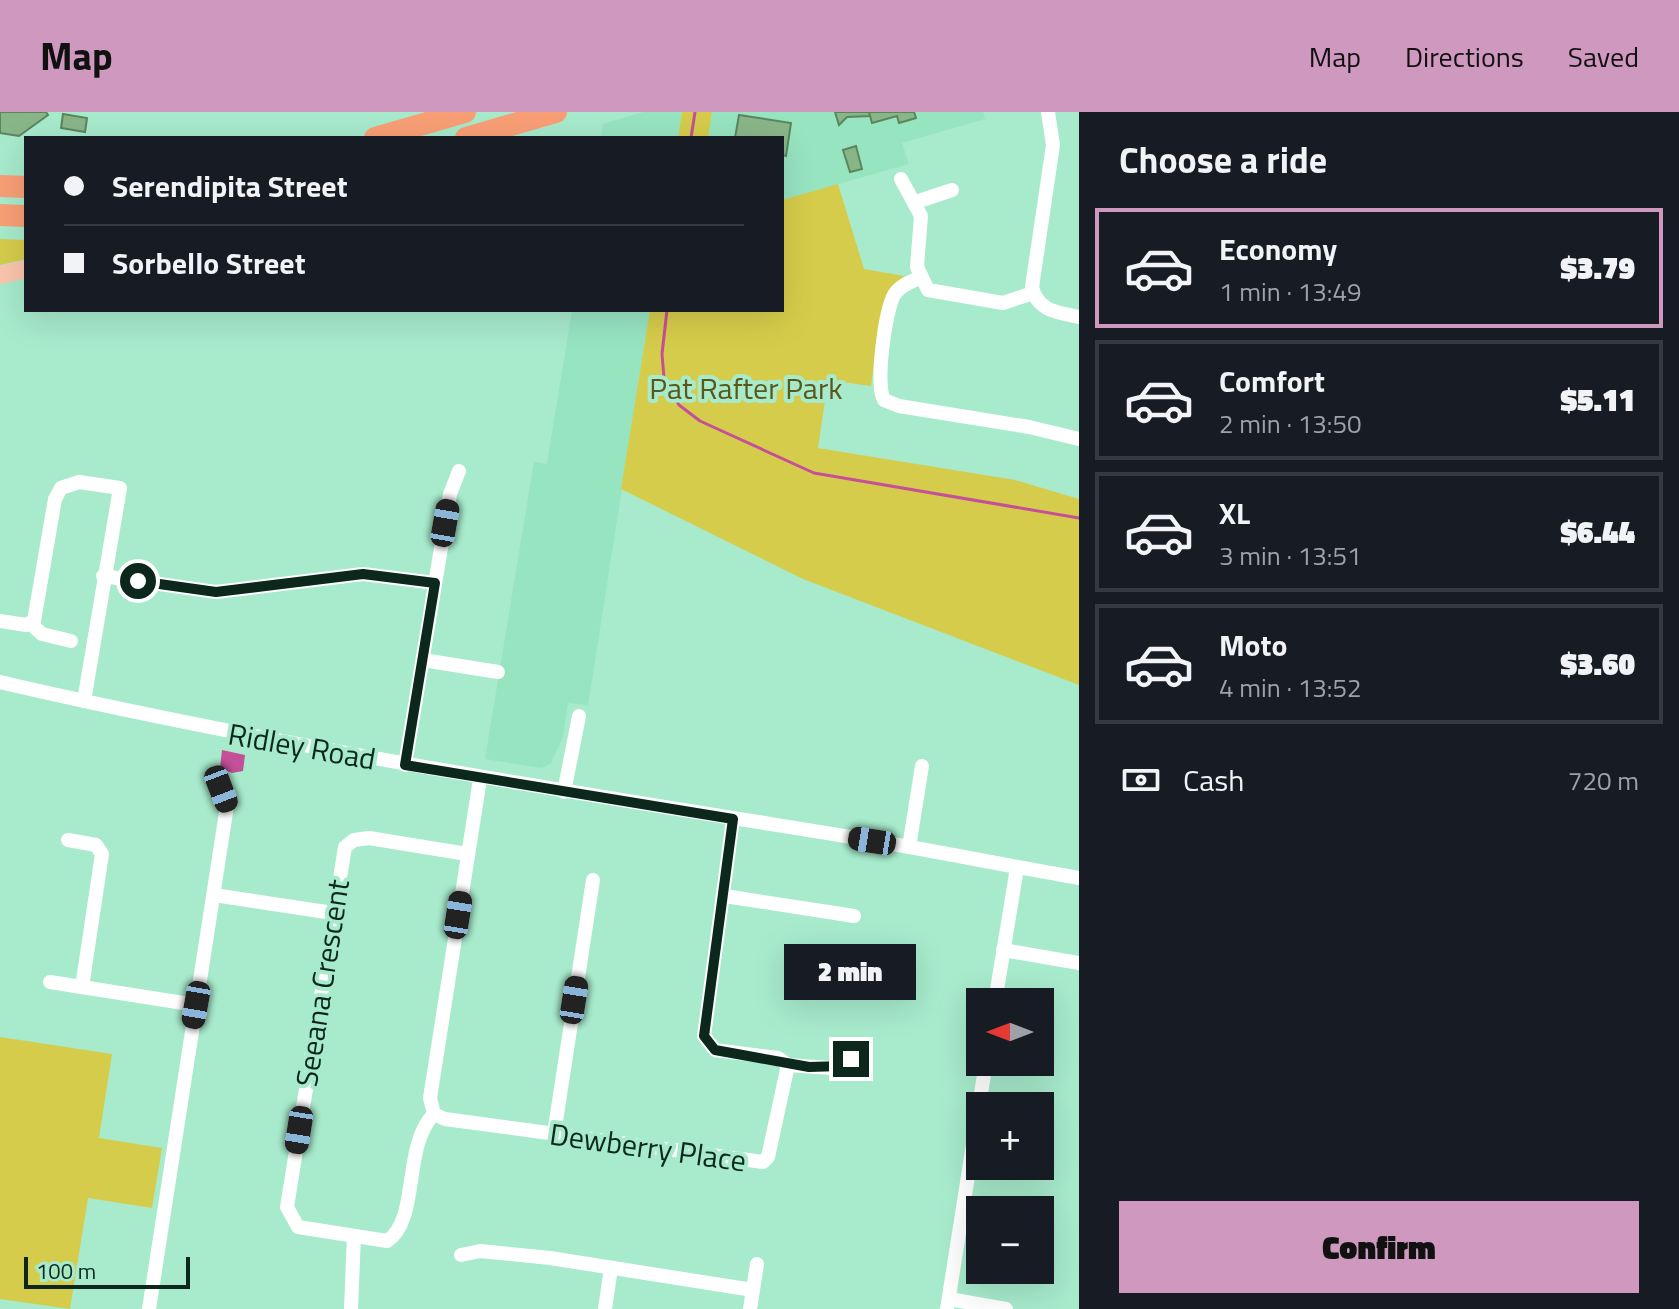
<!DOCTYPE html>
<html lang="en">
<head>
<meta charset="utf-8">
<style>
	body { margin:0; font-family:"Titillium Web",sans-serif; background:#20242c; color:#f1f3f6; height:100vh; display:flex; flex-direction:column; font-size:30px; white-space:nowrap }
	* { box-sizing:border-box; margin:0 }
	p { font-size:26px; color:#9ea1a6 }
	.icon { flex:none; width:44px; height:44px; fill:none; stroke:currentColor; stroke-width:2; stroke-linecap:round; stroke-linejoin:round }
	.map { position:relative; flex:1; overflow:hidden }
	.sheet { display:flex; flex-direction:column; background:#171b24; width:600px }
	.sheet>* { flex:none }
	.banner { position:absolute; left:24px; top:24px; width:760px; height:176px; border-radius:0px; box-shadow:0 8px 32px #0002; display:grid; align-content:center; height:176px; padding:0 40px; background:#171b24 }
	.needle { width:52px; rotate:270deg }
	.fabs { position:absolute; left:966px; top:876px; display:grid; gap:16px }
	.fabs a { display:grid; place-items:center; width:88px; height:88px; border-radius:0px; background:#171b24; box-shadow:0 8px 32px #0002; font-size:40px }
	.scale { position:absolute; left:24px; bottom:20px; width:166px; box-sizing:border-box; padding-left:8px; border:4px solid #0c281d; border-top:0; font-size:22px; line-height:28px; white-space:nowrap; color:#0c281d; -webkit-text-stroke:6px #a7eacc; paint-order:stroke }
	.end { position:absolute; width:36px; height:36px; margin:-18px; border:10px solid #0c281d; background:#fff; box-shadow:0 0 0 4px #fff }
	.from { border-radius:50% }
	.bubble { position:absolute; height:56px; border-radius:0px; background:#171b24; box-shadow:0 8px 32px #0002; font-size:26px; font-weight:800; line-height:56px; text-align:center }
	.car { position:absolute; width:24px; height:48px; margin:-24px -12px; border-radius:10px; box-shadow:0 0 6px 2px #0007; background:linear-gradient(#222 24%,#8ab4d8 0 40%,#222 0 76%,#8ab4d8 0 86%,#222 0) }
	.banner b { display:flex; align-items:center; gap:28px; height:76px; font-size:30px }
	.banner b+b { border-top:2px solid #363941 }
	.banner i { width:20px; height:20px; background:#f1f3f6 }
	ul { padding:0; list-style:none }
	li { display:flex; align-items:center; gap:24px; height:120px; margin:0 16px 12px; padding:0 24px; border:4px solid #363941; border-radius:0px }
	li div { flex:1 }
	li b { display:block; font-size:30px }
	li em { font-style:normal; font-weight:800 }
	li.current { border-color:#cf98bf }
	li>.icon { width:72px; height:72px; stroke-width:1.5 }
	h2 { padding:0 40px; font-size:36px; line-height:96px }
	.pay { display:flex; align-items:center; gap:20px; height:88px; padding:0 40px; font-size:30px }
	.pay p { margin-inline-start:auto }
	.button { display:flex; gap:16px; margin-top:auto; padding:16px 40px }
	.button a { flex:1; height:92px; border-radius:0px; background:#cf98bf; color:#111; font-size:32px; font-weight:800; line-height:92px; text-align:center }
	header { display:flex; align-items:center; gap:48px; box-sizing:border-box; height:112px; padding:0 40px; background:#cf98bf; color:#111 }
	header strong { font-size:38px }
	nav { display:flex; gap:44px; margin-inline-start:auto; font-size:28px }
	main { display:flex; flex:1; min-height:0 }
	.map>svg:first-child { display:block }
	.built { fill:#97e4c1 }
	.green { fill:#d6cc4b }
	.water { fill:#c45099 }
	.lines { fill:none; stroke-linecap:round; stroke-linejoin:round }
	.stream { stroke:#c45099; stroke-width:3 }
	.building { fill:#89b689; stroke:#5b865c; stroke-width:2 }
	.minor { stroke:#fff; stroke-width:14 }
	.major { stroke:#fbc5ad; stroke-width:18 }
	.highway { stroke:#f99f76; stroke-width:22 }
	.route { stroke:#0c281d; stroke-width:10 }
	.labels { text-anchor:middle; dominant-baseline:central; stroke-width:8; stroke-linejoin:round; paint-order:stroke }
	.park-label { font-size:30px; fill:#5b561a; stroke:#a7eacc }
	.street-label { font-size:30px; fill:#0c281d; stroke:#a7eacc }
</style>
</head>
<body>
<header>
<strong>Map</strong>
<nav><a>Map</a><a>Directions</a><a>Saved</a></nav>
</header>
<main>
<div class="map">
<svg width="1079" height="1197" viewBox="0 0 1079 1197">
	<rect width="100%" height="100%" fill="#a7eacc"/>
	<g class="built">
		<path d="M643 0H682L678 26H601L603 12Z"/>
		<path d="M712 0H983L985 7 902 31 909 52 782 88V26H708Z"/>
		<path d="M572 198H650L588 593 568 591 563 625 551 651 542 656 485 647 534 350 547 352Z"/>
	</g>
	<g class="green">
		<path d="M682 0H712L708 26H678Z"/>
		<path d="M838 72 864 157 904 164C876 189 877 239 871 274L828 268 818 336 1015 368 1079 387V573L803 467 621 377 650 198H782V88Z"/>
		<path d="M0 127 26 128V147L0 153Z"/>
		<path d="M0 925 112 942 99 1026 162 1036 152 1096 88 1086 70 1197 0 1187Z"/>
	</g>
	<path class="water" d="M222 638 245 643 243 659 232 661 220 656Z"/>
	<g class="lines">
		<g class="stream">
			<path d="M691 26 695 0"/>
			<path d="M667 198 662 242 664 266 679 293 700 309 814 361 1079 406"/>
		</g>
	</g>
	<g class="building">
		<path d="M0 0H46L48 3 19 24 0 21Z"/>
		<path d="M835 0H869L870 4 847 5 839 13Z"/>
		<path d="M869 0H914L916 6 899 11 897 4 872 11Z"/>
		<path d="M63 2 87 6 85 20 61 16Z"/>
		<path d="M739 3 791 11 786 44 782 43V26H735Z"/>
		<path d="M856 34 862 57 850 60 843 38Z"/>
	</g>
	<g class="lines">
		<g class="minor">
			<path d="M1048 0 1053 33 1032 175C1038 200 1058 200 1079 205"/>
			<path d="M901 67 921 104 917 155 928 178 1003 191 1033 181"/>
			<path d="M916 90 952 78"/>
			<path d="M919 166C910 170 899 174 894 183 885 200 875 273 884 288L899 294 1029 315 1079 327"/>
			<path d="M103 464 216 480 363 462 435 471"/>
			<path d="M0 509 26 513 34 509 55 387 61 376 79 370 120 376 84 589"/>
			<path d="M31 512 42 522 71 529"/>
			<path d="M423 548 498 560"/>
			<path d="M0 570C288 637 579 681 870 728 940 740 1009 754 1079 766"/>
			<path d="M405 653 450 382 459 359"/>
			<path d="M564 680 579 604"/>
			<path d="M733 707 704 924 715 938 778 946 788 953 831 956 842 954 851 947"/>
			<path d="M68 728 96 733 102 742 82 875"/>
			<path d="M909 735 922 654"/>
			<path d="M467 742 369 726 354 728 345 735 287 1095 298 1115 387 1129C420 1108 402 1034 434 1002L430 986 480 667"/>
			<path d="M214 783 333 801"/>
			<path d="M725 784 854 804"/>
			<path d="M1003 838 1079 851"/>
			<path d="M50 870 196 893"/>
			<path d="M995 890 1017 756"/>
			<path d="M434 1002 445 1007 763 1050 768 1045 788 953"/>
			<path d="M554 1022 593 768"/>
			<path d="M461 1143 480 1139 550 1146 753 1178"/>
			<path d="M949 1187 1006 1197"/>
			<path d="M149 1197 227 694 221 677"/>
			<path d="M351 1197 354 1124"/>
			<path d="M605 1197 611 1156"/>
			<path d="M750 1197 757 1152"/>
			<path d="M947 1197 986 950"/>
		</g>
		<path class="major" d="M0 163 26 157"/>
		<g class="highway">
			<path d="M375 26 465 0"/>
			<path d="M466 26 556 0"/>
			<path d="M0 74 26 75"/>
			<path d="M0 103 26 104"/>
		</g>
	</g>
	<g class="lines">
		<path class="route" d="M138 469 216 480 363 462 435 471 405 653 733 707 704 924 715 938 809 955 842 954 851 947"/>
	</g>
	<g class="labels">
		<g class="park-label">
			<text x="746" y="276">Pat Rafter Park</text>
		</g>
		<g class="street-label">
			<text transform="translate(302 634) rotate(10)">Ridley Road</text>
			<text transform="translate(322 871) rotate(-81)">Seeana Crescent</text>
			<text transform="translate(648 1035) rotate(8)">Dewberry Place</text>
		</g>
	</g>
</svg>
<div class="fabs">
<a><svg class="needle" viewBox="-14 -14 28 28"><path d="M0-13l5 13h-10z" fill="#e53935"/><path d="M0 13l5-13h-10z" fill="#9ea1a6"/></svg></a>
<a>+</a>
<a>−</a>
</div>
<div class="scale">100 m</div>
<i class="end from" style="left:138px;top:469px"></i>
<i class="end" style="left:851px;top:947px"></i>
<div class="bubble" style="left:784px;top:832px;width:132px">2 min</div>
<i class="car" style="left:445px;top:411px;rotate:10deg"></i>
<i class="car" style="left:221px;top:677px;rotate:159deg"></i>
<i class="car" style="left:872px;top:729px;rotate:279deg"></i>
<i class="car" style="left:458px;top:803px;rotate:9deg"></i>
<i class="car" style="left:574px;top:888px;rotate:9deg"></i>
<i class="car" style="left:196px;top:893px;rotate:190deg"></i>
<i class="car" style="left:299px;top:1018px;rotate:189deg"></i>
<div class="banner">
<b><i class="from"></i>Serendipita Street</b>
<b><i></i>Sorbello Street</b>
</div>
</div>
<section class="sheet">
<h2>Choose a ride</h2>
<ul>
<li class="current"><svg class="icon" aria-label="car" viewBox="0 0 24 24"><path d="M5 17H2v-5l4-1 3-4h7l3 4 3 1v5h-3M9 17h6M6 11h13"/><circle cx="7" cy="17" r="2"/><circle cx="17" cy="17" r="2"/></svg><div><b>Economy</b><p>1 min · 13:49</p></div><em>$3.79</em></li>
<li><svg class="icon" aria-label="car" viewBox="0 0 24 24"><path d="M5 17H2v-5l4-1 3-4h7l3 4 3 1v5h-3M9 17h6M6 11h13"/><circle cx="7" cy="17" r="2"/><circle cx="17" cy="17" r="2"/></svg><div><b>Comfort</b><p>2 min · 13:50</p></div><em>$5.11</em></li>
<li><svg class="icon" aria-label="car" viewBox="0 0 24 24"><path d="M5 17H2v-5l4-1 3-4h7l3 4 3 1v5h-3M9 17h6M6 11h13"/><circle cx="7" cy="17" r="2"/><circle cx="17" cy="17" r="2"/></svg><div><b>XL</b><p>3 min · 13:51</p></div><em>$6.44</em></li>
<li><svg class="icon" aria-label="car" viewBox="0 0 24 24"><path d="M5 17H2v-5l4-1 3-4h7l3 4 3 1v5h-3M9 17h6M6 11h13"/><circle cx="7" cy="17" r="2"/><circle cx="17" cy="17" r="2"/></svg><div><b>Moto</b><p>4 min · 13:52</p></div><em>$3.60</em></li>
</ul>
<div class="pay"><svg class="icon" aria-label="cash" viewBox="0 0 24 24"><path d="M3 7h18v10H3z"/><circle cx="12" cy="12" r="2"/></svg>Cash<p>720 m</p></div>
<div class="button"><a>Confirm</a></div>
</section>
</main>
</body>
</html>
